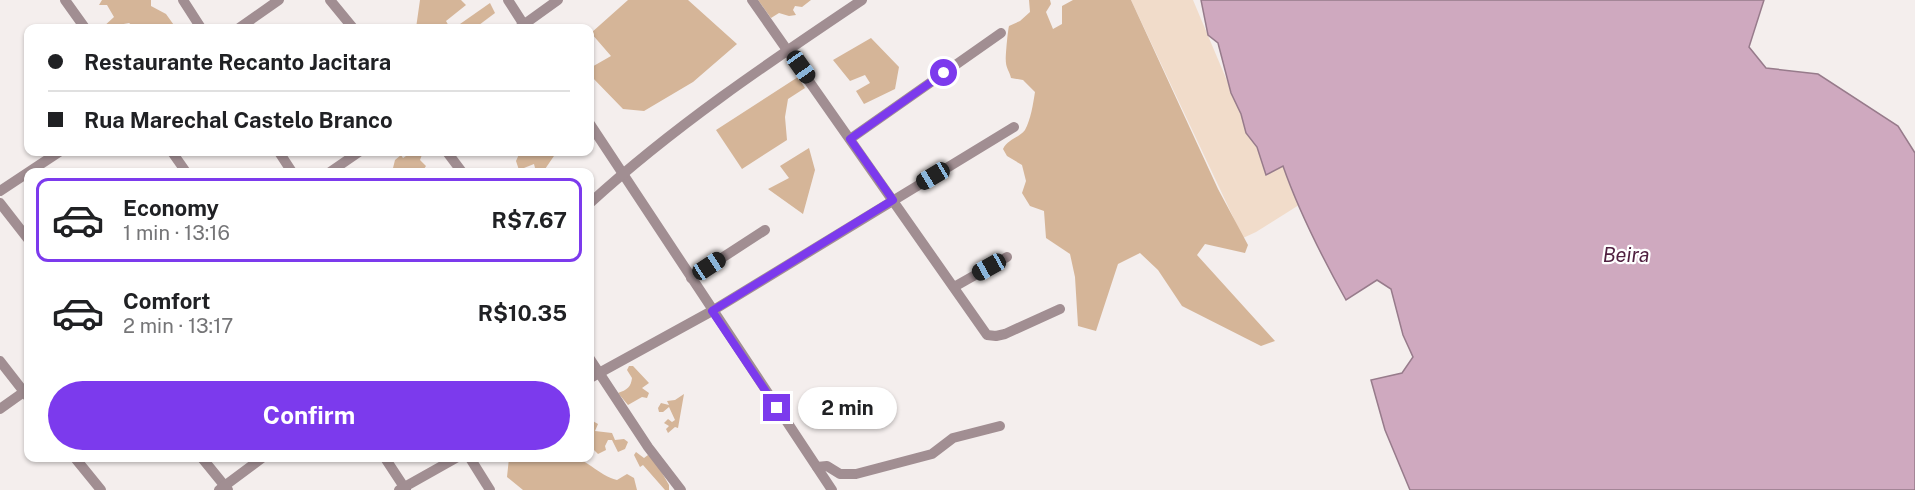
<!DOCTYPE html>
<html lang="en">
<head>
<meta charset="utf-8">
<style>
	body { margin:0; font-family:"Public Sans",sans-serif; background:#f6f6f6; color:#202124; height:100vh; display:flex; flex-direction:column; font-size:22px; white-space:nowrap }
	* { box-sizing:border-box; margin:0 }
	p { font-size:20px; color:#757577 }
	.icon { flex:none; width:33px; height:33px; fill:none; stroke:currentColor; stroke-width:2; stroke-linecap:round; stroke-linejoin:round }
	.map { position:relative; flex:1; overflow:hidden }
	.drawer { position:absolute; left:24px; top:168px; width:570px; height:294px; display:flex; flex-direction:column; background:#fff; border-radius:12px; box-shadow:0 2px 4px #0004 }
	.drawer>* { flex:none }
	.top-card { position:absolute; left:24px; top:24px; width:570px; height:132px; border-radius:12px; box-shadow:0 2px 4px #0004; display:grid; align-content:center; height:132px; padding:0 24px; background:#fff }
	.end { position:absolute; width:27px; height:27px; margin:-14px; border:8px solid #7c3aed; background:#fff; box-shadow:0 0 0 3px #fff }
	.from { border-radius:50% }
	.bubble { position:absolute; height:42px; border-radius:21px; background:#fff; box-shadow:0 2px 4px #0004; font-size:20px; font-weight:700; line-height:42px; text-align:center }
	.car { position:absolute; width:18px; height:36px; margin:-18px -9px; border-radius:8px; box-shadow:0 0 4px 2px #0007; background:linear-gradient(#222 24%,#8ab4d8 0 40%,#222 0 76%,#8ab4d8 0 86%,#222 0) }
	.top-card b { display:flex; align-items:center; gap:21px; height:57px; font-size:22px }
	.top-card b+b { border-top:2px solid #e0e0e0 }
	.top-card i { width:15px; height:15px; background:#202124 }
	ul { padding:10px 0 0; list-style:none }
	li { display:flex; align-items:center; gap:18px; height:84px; margin:0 12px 9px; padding:0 12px; border:3px solid transparent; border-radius:12px }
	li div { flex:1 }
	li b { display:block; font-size:22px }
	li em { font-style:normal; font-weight:700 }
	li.on { border-color:#7c3aed }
	li>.icon { width:54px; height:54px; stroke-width:1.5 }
	.action { display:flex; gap:12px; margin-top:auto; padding:12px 24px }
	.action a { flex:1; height:69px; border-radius:36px; background:#7c3aed; color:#fff; font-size:24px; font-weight:700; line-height:69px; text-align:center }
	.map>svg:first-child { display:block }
	.green { fill:#f1dcca }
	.forest { fill:#d5b598 }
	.water { fill:#cfa9bf; stroke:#977b8b; stroke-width:1.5 }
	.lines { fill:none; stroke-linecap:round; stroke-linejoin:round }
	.minor { stroke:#a18e92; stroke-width:10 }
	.route { stroke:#7c3aed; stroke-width:8 }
	.labels { text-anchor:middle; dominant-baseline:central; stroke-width:4.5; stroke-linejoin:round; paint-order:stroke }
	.water-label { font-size:20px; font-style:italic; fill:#502040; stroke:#fff }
</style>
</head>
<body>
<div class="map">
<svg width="1915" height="490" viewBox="0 0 1915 490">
	<rect width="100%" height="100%" fill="#f4eeed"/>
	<path class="green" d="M1131 0H1193L1241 114 1246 133 1257 147 1266 174 1283 165 1291 189 1299 205 1256 232 1243 238Z"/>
	<g class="forest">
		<path d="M102 0H151V6L166 14 176 28H136L129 23 102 28 114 17 107 5H99Z"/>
		<path d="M420 0H461L466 5 446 21 450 28H416Z"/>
		<path d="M628 0H688L737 44 693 82 644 111 623 109 590 75V68L611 56 591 33Z"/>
		<path d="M758 0H811L802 7 795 6 793 10 796 15 789 16 779 13 771 18Z"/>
		<path d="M1029 0H1050L1051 4 1046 12 1053 29 1062 24V6L1073 0H1131L1218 189 1248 245 1245 253 1205 244 1197 255 1275 341 1261 346 1182 306 1158 270 1140 253 1118 264 1096 331 1078 326 1075 277 1070 254 1046 238 1044 211 1030 206 1022 193 1026 181 1022 165 1007 156 1003 149C1008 139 1019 138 1025 130 1031 119 1033 104 1035 92L1023 80 1011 78C1010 73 1006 67 1006 63 1005 59 1008 29 1009 26L1020 21 1030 12Z"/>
		<path d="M490 3 495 13 475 28H464L460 24Z"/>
		<path d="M871 38 899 67 895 89 864 104 856 91 870 83 865 75 850 81 833 60Z"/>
		<path d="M798 77 805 88 788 99 785 117 787 140 742 169 716 130Z"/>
		<path d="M809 148 815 170 803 214 768 189 789 178 780 166Z"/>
		<path d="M412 152H423L420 160 426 166 422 172H392L395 160 401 155 403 158Z"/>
		<path d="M520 152 556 153 543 172H536L534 164 519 170 516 161Z"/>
		<path d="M629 366H633L649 383 642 388 649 393 647 398 642 397 628 405 618 393C627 390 631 387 632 378L627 370Z"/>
		<path d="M684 394 678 428 675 427 668 433 666 429 669 426 664 423 668 419 672 422 675 420 669 407 663 412H659L658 408 661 403 669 405 667 401 675 400Z"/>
		<path d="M591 420 598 424 595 431 612 433 615 440 624 439 628 442 625 449 618 452 612 440H608L605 446 606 450 598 454 590 446Z"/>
		<path d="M636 452 644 458 648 455 654 459 669 485V490H665L643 465 640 467 634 455Z"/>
		<path d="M509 458H528L530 461 536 462 535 458H548L550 460C578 445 594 475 617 480L627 474 634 478 637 490H523L507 477Z"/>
	</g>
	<path class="water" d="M1201 0H1764L1749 47 1766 68 1818 74 1898 126 1915 153V490H1410L1385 430 1371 380 1402 373 1413 357 1403 335 1391 289 1377 280 1346 300C1322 257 1299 212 1283 166L1266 175 1257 147 1246 133 1241 114 1231 93 1218 43 1208 35Z"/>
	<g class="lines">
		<g class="minor">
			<path d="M65 0 85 28"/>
			<path d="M183 0 201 28"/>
			<path d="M330 0 353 28"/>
			<path d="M508 0 526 28"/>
			<path d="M752 0 987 335 996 336 1005 334 1060 309"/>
			<path d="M239 28 279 0"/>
			<path d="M519 28 558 0"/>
			<path d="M590 124 832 490"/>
			<path d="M850 139 1001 33"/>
			<path d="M172 152 186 172"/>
			<path d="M279 152 292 172"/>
			<path d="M447 152 462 172"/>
			<path d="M330 172 359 152"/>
			<path d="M0 191 59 152"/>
			<path d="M0 203 28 239"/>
			<path d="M590 203C673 127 768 63 862 0"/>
			<path d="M691 278 765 230"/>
			<path d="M954 287 1007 257"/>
			<path d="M590 359 648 447 681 490"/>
			<path d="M0 361 28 397"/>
			<path d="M590 378 712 311 1014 127"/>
			<path d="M0 409 28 389"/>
			<path d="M75 458 101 490"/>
			<path d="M202 458 228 490"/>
			<path d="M385 458 406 490"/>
			<path d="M470 458 490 490"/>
			<path d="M817 467 827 466 840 474H856L932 454 953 438 1000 426"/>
			<path d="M219 490 262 458"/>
			<path d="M399 490 456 458"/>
		</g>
	</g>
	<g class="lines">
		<path class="route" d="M777 408 712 311 893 200 850 139 944 73"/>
	</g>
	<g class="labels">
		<g class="water-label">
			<text x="1626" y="255">Beira</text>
		</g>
	</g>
</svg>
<i class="end from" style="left:944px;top:73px"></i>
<i class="end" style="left:777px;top:408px"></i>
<div class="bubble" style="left:798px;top:387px;width:99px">2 min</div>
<i class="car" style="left:801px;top:67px;rotate:145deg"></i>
<i class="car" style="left:933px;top:176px;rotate:239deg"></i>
<i class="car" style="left:709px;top:266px;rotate:57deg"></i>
<i class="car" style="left:989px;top:267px;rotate:241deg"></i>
<div class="top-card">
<b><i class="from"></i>Restaurante Recanto Jacitara</b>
<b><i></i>Rua Marechal Castelo Branco</b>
</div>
<section class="drawer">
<ul>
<li class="on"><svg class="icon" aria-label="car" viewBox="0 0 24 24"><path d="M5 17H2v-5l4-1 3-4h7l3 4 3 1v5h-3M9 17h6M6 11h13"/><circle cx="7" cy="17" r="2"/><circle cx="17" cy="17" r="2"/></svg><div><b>Economy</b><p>1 min · 13:16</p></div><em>R$7.67</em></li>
<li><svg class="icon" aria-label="car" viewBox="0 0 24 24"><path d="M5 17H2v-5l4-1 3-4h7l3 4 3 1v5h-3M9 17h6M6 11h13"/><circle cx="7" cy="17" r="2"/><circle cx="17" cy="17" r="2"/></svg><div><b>Comfort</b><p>2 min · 13:17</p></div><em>R$10.35</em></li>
</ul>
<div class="action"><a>Confirm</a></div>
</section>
</div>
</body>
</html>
